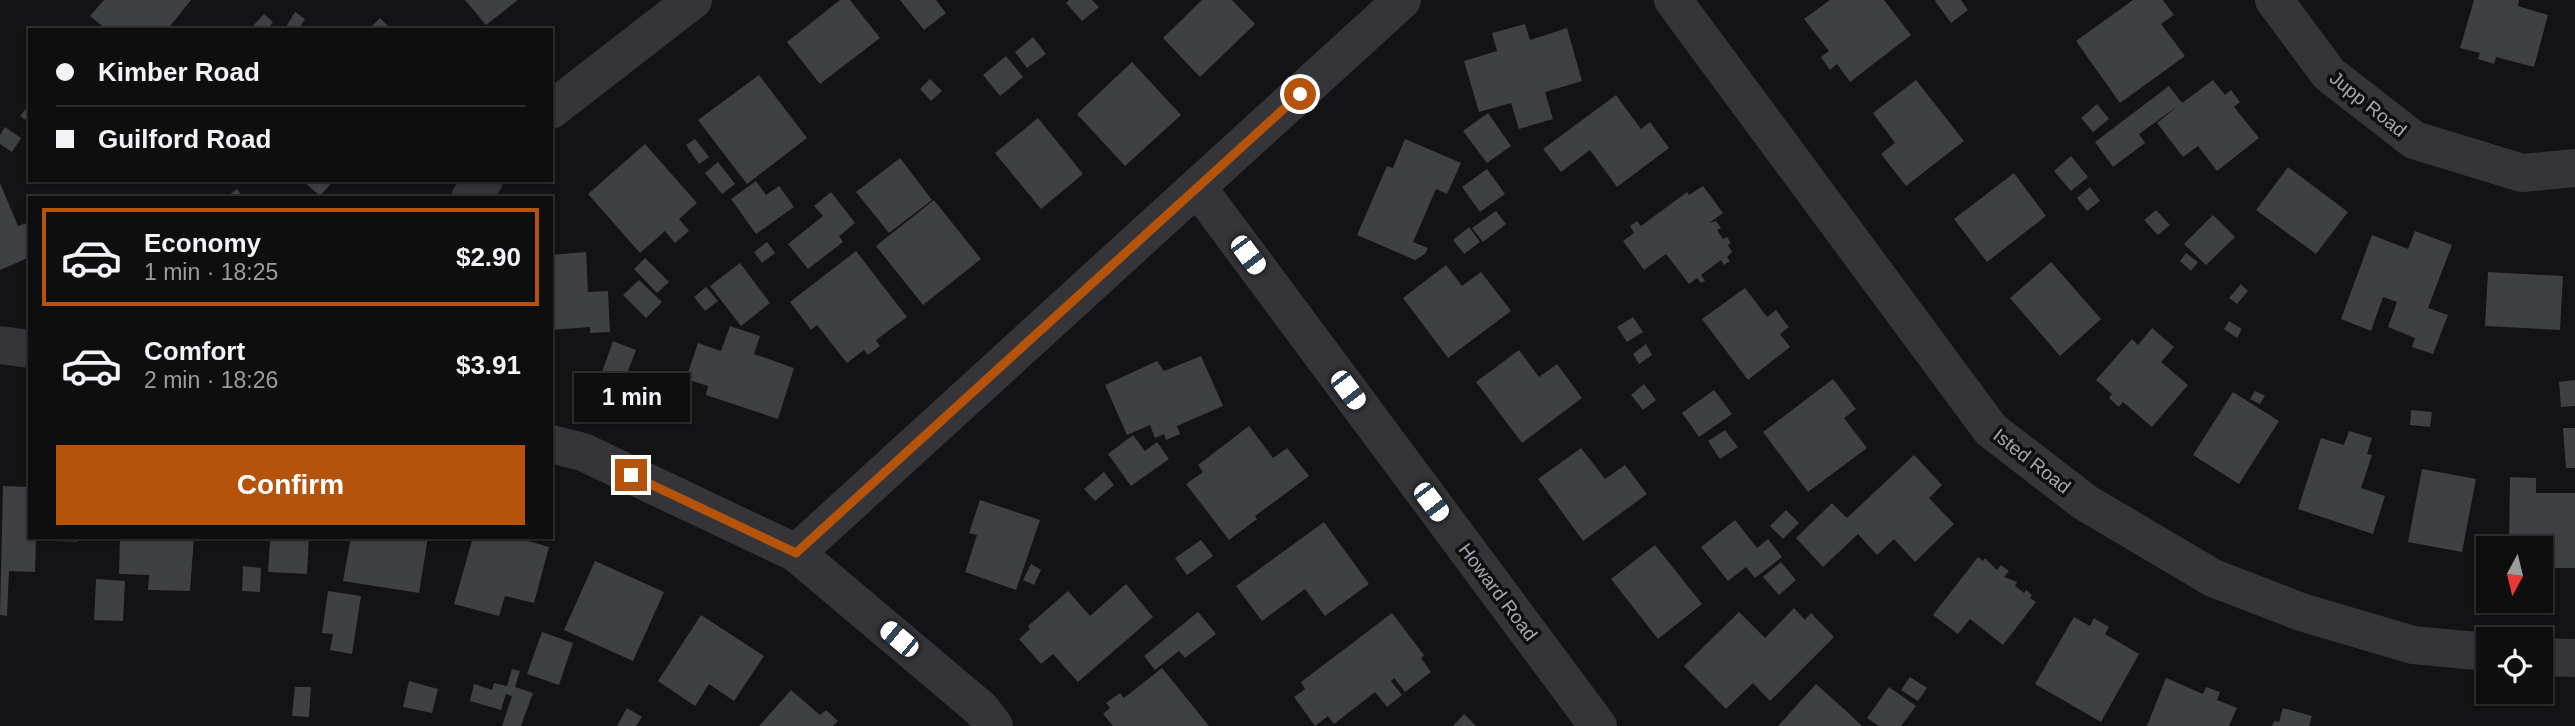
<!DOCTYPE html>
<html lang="en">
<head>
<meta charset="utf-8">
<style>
	body { margin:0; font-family:Helvetica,sans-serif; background:#1c1c1d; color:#f1f3f6; height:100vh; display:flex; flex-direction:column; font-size:26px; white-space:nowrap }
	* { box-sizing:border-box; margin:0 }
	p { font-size:23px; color:#9b9c9e }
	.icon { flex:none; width:38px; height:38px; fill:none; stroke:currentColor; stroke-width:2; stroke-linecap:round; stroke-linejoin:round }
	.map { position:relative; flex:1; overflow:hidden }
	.sheet { position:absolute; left:28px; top:196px; width:525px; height:343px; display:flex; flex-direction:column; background:#0e0e0f; border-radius:0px; box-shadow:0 2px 5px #0004,0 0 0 2px #2e2e2f }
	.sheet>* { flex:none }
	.banner { position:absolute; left:28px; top:28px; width:525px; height:154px; border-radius:0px; box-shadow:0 2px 5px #0004,0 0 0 2px #2e2e2f; display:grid; align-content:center; height:154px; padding:0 28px; background:#0e0e0f }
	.needle { width:46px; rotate:187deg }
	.controls { position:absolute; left:2476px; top:536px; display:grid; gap:14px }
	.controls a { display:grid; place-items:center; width:77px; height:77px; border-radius:0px; background:#0e0e0f; box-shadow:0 2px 5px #0004,0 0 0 2px #2e2e2f; font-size:35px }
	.end { position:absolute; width:32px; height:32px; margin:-16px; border:9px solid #b45309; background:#fff; box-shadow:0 0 0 4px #fff }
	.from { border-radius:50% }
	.bubble { position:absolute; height:49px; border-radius:0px; background:#0e0e0f; box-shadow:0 2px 5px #0004,0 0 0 2px #2e2e2f; font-size:23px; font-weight:700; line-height:49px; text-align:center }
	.car { position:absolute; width:21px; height:42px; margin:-21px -10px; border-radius:9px; box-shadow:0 0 5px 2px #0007; background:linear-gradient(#fff 24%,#345 0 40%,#fff 0 76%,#345 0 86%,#fff 0) }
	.banner b { display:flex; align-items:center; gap:24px; height:66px; font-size:26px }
	.banner b+b { border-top:2px solid #2e2e2f }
	.banner i { width:18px; height:18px; background:#f1f3f6 }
	ul { padding:12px 0 0; list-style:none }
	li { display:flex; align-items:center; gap:21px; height:98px; margin:0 14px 10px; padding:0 14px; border:4px solid transparent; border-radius:0px }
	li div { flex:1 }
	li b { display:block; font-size:26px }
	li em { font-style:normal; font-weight:700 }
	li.selected { border-color:#b45309 }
	li>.icon { width:63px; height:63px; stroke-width:1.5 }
	.cta { display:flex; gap:14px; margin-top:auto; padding:14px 28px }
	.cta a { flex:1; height:80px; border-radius:0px; background:#b45309; color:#fff; font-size:28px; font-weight:700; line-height:80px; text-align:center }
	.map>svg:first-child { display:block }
	.building { fill:#3f4044 }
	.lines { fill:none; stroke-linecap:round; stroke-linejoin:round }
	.minor { stroke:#343439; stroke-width:38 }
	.route { stroke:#b45309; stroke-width:9 }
	.labels { text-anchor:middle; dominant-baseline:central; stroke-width:7; stroke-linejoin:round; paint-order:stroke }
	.street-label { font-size:19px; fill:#a5a8b4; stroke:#0e0e0f }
</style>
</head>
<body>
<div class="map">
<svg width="2575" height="726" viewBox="0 0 2575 726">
	<rect width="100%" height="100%" fill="#131214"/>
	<g class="building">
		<path d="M104 0H191L167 30H107L90 16Z"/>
		<path d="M465 0H518L486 25Z"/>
		<path d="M840 0H850L880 38 820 84 787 42Z"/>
		<path d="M900 0H936L946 13 924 30Z"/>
		<path d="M1069 0H1092L1099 7 1082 21 1066 3Z"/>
		<path d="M1202 0H1232L1255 24 1200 77 1163 38Z"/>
		<path d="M1830 0H1884L1911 35 1850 82 1837 64 1830 70 1821 57 1829 51 1804 19Z"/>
		<path d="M1936 0H1961L1968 10 1951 23 1935 1Z"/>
		<path d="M2133 0H2163L2174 15 2161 24 2185 56 2120 103 2076 41Z"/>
		<path d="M2474 0H2519L2518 6 2548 15 2534 67 2496 57 2494 64 2478 59 2480 53 2460 48Z"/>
		<path d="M295 12 305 19 298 30H284Z"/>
		<path d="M264 14 273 22 267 30H255L252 27Z"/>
		<path d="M380 18 392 30H368Z"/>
		<path d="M1525 24 1530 40 1567 28 1582 81 1545 92 1553 119 1519 129 1511 103 1479 112 1464 61 1497 51 1492 33Z"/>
		<path d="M1033 37 1046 54 1027 68 1015 52Z"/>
		<path d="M1006 56 1023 77 1000 96 983 75Z"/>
		<path d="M1132 62 1181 115 1125 166 1077 114Z"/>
		<path d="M759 75 807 138 747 184 698 120Z"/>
		<path d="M930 79 942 91 931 101 920 89Z"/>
		<path d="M1916 80 1964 141 1906 186 1881 154 1895 143 1873 113Z"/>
		<path d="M2213 80 2225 95 2231 90 2240 102 2234 107 2259 138 2217 171 2198 146 2183 157 2157 123 2179 105 2139 134 2145 143 2113 167 2095 142 2169 86 2182 103Z"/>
		<path d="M1616 95 1641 129 1650 122 1669 148 1617 187 1590 150 1561 172 1543 149Z"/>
		<path d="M30 104V123L20 116Z"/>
		<path d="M2097 104 2109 119 2093 132 2081 118Z"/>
		<path d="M1488 113 1511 146 1487 163 1463 131Z"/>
		<path d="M1038 118 1083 174 1041 209 995 153Z"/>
		<path d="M5 127 21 138 12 152 0 144V135Z"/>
		<path d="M695 139 709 157 699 164 686 145Z"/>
		<path d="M1405 139 1461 163 1447 194 1436 189 1413 242 1428 248 1425 254 1415 260 1357 235 1387 166 1393 168Z"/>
		<path d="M645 144 697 203 679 219 689 231 675 243 665 231 640 253 588 194Z"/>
		<path d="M2071 156 2088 177 2071 191 2054 171Z"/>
		<path d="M900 158 932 200 889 233 856 192Z"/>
		<path d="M718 162 735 184 722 194 705 173Z"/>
		<path d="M2288 167 2348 212 2316 254 2256 210Z"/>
		<path d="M1487 169 1505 194 1480 212 1462 187Z"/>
		<path d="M2014 173 2046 216 1987 262 1954 219Z"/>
		<path d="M302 180H334L320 196Z"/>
		<path d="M756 181 766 195 779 186 794 207 756 234 731 199Z"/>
		<path d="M0 183 18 226 30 222V257L0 270Z"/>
		<path d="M1703 186 1723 213 1709 223 1716 221 1721 228 1717 230 1723 239 1727 237 1731 243 1728 245 1732 252 1727 257 1730 261 1724 265 1721 260 1701 275 1705 281 1701 283 1697 278 1689 284 1666 254 1644 270 1623 241 1634 233 1630 226 1637 221 1641 226 1687 192 1689 195Z"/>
		<path d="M2090 187 2100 201 2087 211 2077 198Z"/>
		<path d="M237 189 243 198H225Z"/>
		<path d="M831 192 855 223 839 236 843 242 808 269 788 244 823 216 814 206Z"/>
		<path d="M934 200 981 259 923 305 876 246Z"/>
		<path d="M2156 210 2170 225 2158 235 2144 220Z"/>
		<path d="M1496 211 1506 224 1483 242 1472 228Z"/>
		<path d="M2213 215 2235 237 2206 265 2184 244Z"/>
		<path d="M1469 227 1480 242 1464 254 1453 240Z"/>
		<path d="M2415 231 2452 245 2428 308 2448 315 2433 354 2412 347 2415 338 2388 327 2397 302 2383 297 2371 331 2341 319 2372 235 2408 249Z"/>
		<path d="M767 242 775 253 762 263 754 252Z"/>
		<path d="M856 251 907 317 876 340 880 346 868 355 864 350 847 363 817 325 811 330 790 302Z"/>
		<path d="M586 252 588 292 608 291 610 332 590 333V327L551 330V255Z"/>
		<path d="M2186 253 2198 262 2191 271 2180 261Z"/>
		<path d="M645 258 669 282 657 293 634 269Z"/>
		<path d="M2051 262 2101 319 2060 356 2010 298Z"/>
		<path d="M740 263 770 303 741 326 710 286Z"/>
		<path d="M1446 265 1462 286 1481 272 1511 311 1448 358 1403 298Z"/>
		<path d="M2488 272 2563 276 2560 330 2485 326Z"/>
		<path d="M639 280 662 302 646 318 623 295Z"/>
		<path d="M2241 284 2248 291 2237 304 2229 298Z"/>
		<path d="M706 287 718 301 705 311 694 297Z"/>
		<path d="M1745 288 1767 317 1776 310 1784 321 1789 327 1780 334 1790 347 1748 380 1702 319Z"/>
		<path d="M1633 317 1643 332 1627 342 1617 327Z"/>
		<path d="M2229 321 2242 329 2237 338 2224 329Z"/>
		<path d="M730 326 760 336 754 354 794 368 778 419 706 395 708 386 686 379 698 343 721 351Z"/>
		<path d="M2152 328 2174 347 2161 362 2188 385 2152 427 2123 402 2119 407 2111 400 2109 398 2112 394 2096 380 2132 339 2138 345Z"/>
		<path d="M613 341 636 350 624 381 602 372Z"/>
		<path d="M1646 344 1652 355 1639 364 1633 354Z"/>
		<path d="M1519 350 1539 377 1557 364 1582 398 1522 443 1476 382Z"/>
		<path d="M1201 356 1223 406 1177 426 1180 434 1166 440 1164 434 1155 438 1150 425 1127 435 1105 385 1157 361 1164 371Z"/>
		<path d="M1833 379 1856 409 1844 418 1867 448 1808 492 1763 432Z"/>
		<path d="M2575 380V406L2561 407 2559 382Z"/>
		<path d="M1644 384 1656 400 1643 410 1631 395Z"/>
		<path d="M1714 390 1732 414 1699 437 1682 413Z"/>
		<path d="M2255 391 2265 396 2260 404 2250 399Z"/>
		<path d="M2233 392 2279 421 2239 484 2193 455Z"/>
		<path d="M2411 410 2432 412 2430 427 2410 425Z"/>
		<path d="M1249 426 1273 458 1287 448 1309 476 1255 516 1257 519 1229 540 1186 484 1203 472 1198 465Z"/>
		<path d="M2563 428H2575V468H2566Z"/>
		<path d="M1725 430 1738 447 1720 459 1708 441Z"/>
		<path d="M2349 431 2372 438 2367 454 2372 455 2361 488 2385 496 2373 534 2298 509 2321 438 2344 445Z"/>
		<path d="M1133 435 1145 451 1157 442 1169 459 1131 486 1108 454Z"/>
		<path d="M1581 448 1605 479 1625 465 1647 494 1583 541 1538 479Z"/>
		<path d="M1914 455 1942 485 1929 498 1954 524 1915 562 1894 539 1877 555 1858 534 1823 567 1796 538 1832 503 1847 518Z"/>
		<path d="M2422 469 2476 479 2462 552 2408 542Z"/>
		<path d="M1104 472 1114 485 1095 501 1084 489Z"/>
		<path d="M2510 477 2536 478V493H2575V568H2549L2550 559H2541V548H2509Z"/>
		<path d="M3 486 30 487V537H77V542L36 540 35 572 9 571 7 616 0 615Z"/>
		<path d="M980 500 1040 520 1016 590 965 572 977 535 969 533Z"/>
		<path d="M1786 510 1799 523 1783 539 1770 526Z"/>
		<path d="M1735 520 1757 548 1768 539 1782 557 1755 578 1746 567 1728 581 1701 547Z"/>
		<path d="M1324 522 1369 584 1325 616 1305 589 1262 621 1236 586Z"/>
		<path d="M120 537H194L190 591 148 590 149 575 119 574Z"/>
		<path d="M237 537H309L307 574 268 572 270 541 237 539Z"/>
		<path d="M351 537H428L419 593 343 581Z"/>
		<path d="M473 537H515L549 547 534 603 505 596 499 616 454 604Z"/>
		<path d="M1201 540 1213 556 1187 575 1175 558Z"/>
		<path d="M1655 545 1702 604 1658 639 1611 579Z"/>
		<path d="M1978 557 1983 561 1985 558 1997 570 2001 565 2009 571 2004 577 2017 582 2015 586 2024 593 2026 590 2032 595 2030 598 2036 602 2003 645 1970 619 1958 634 1933 615Z"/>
		<path d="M595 561 664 592 633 661 564 630Z"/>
		<path d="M1781 562 1796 580 1779 595 1763 577Z"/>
		<path d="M1031 564 1041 570 1034 585 1023 580Z"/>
		<path d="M243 566 261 568 260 592 242 591Z"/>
		<path d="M96 579 125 581 123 621 94 620Z"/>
		<path d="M1126 584 1153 617 1078 682 1053 654 1041 664 1019 639 1030 629 1028 626 1068 591 1090 616Z"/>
		<path d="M328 591 361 596 352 654 330 650 333 634 322 633Z"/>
		<path d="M1794 608 1805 620 1811 613 1834 637 1770 701 1753 683 1726 709 1684 666 1739 612 1765 638Z"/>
		<path d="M1198 612 1216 634 1185 658 1179 651 1155 670 1144 656Z"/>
		<path d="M1392 613 1424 655 1421 658 1431 672 1405 692 1394 678 1391 681 1402 695 1387 707 1375 692 1334 724 1328 716 1315 726 1294 697 1305 689 1301 682Z"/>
		<path d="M701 615 764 656 734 701 709 684 695 706 658 681Z"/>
		<path d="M2074 617 2090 626 2094 618 2109 627 2105 634 2139 654 2101 722 2035 684Z"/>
		<path d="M542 632 573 643 559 685 527 674Z"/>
		<path d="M1162 668 1209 726H1113L1103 714 1110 708 1106 703 1120 693 1124 698Z"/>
		<path d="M512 669 520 671 515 687 533 693 521 726H502L512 696 506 694 501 710 470 701 474 684 492 690 494 683 507 686Z"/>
		<path d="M1910 677 1927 688 1918 701 1901 690Z"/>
		<path d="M2166 678 2203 694 2206 687 2220 692 2217 700 2237 708 2229 726H2147Z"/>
		<path d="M409 681 438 689 432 713 403 707Z"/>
		<path d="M1816 684 1845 710 1862 726H1778Z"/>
		<path d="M295 687H311L309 717 292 716Z"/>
		<path d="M1889 687 1916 706 1901 726H1879L1867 718Z"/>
		<path d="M791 690 820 715 826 710 838 721 833 726H759Z"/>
		<path d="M627 708 642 717 636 726H617Z"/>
		<path d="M2283 708 2312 716 2309 726H2272L2274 721 2279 722Z"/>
		<path d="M1464 714 1476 726H1453Z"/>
	</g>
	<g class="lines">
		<g class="minor">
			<path d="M1673 0 1991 430 2086 503 2213 578 2301 612 2413 645 2488 652"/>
			<path d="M2274 0 2329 74 2414 140 2522 173 2575 168"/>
			<path d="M551 110 693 0"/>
			<path d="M1198 188 1598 726"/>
			<path d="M470 198 484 180"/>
			<path d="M0 345 30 349"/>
			<path d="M551 444 583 452 796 553 981 709 994 726"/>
			<path d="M796 553 1402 0"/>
			<path d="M2541 657 2575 658"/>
		</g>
	</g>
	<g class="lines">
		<path class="route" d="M631 475 796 553 1300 94"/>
	</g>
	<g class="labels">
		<g class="street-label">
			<text transform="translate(2368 104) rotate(39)">Jupp Road</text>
			<text transform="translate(2032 461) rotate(38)">Isted Road</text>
			<text transform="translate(1498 592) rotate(53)">Howard Road</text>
		</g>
	</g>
</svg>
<div class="controls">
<a><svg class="needle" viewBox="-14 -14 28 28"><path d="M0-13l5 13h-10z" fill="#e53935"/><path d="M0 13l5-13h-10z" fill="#9b9c9e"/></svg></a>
<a><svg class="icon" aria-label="locate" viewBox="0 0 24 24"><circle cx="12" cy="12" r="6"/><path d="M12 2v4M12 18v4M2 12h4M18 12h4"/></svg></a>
</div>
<i class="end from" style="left:1300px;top:94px"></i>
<i class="end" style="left:631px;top:475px"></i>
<div class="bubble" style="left:574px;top:373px;width:116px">1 min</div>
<i class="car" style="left:1248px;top:255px;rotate:143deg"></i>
<i class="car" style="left:1348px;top:390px;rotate:143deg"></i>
<i class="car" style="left:1431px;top:502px;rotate:143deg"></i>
<i class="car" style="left:899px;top:639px;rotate:310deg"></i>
<div class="banner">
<b><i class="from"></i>Kimber Road</b>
<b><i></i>Guilford Road</b>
</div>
<section class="sheet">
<ul>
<li class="selected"><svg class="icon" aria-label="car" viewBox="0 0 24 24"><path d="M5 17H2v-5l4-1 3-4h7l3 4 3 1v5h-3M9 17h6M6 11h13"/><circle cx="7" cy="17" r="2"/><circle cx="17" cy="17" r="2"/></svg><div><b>Economy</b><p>1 min · 18:25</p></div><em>$2.90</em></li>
<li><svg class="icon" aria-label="car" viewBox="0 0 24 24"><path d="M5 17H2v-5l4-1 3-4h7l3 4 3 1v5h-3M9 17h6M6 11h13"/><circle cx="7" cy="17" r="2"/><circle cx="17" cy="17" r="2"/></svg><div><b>Comfort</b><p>2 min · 18:26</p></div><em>$3.91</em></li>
</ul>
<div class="cta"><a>Confirm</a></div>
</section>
</div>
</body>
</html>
